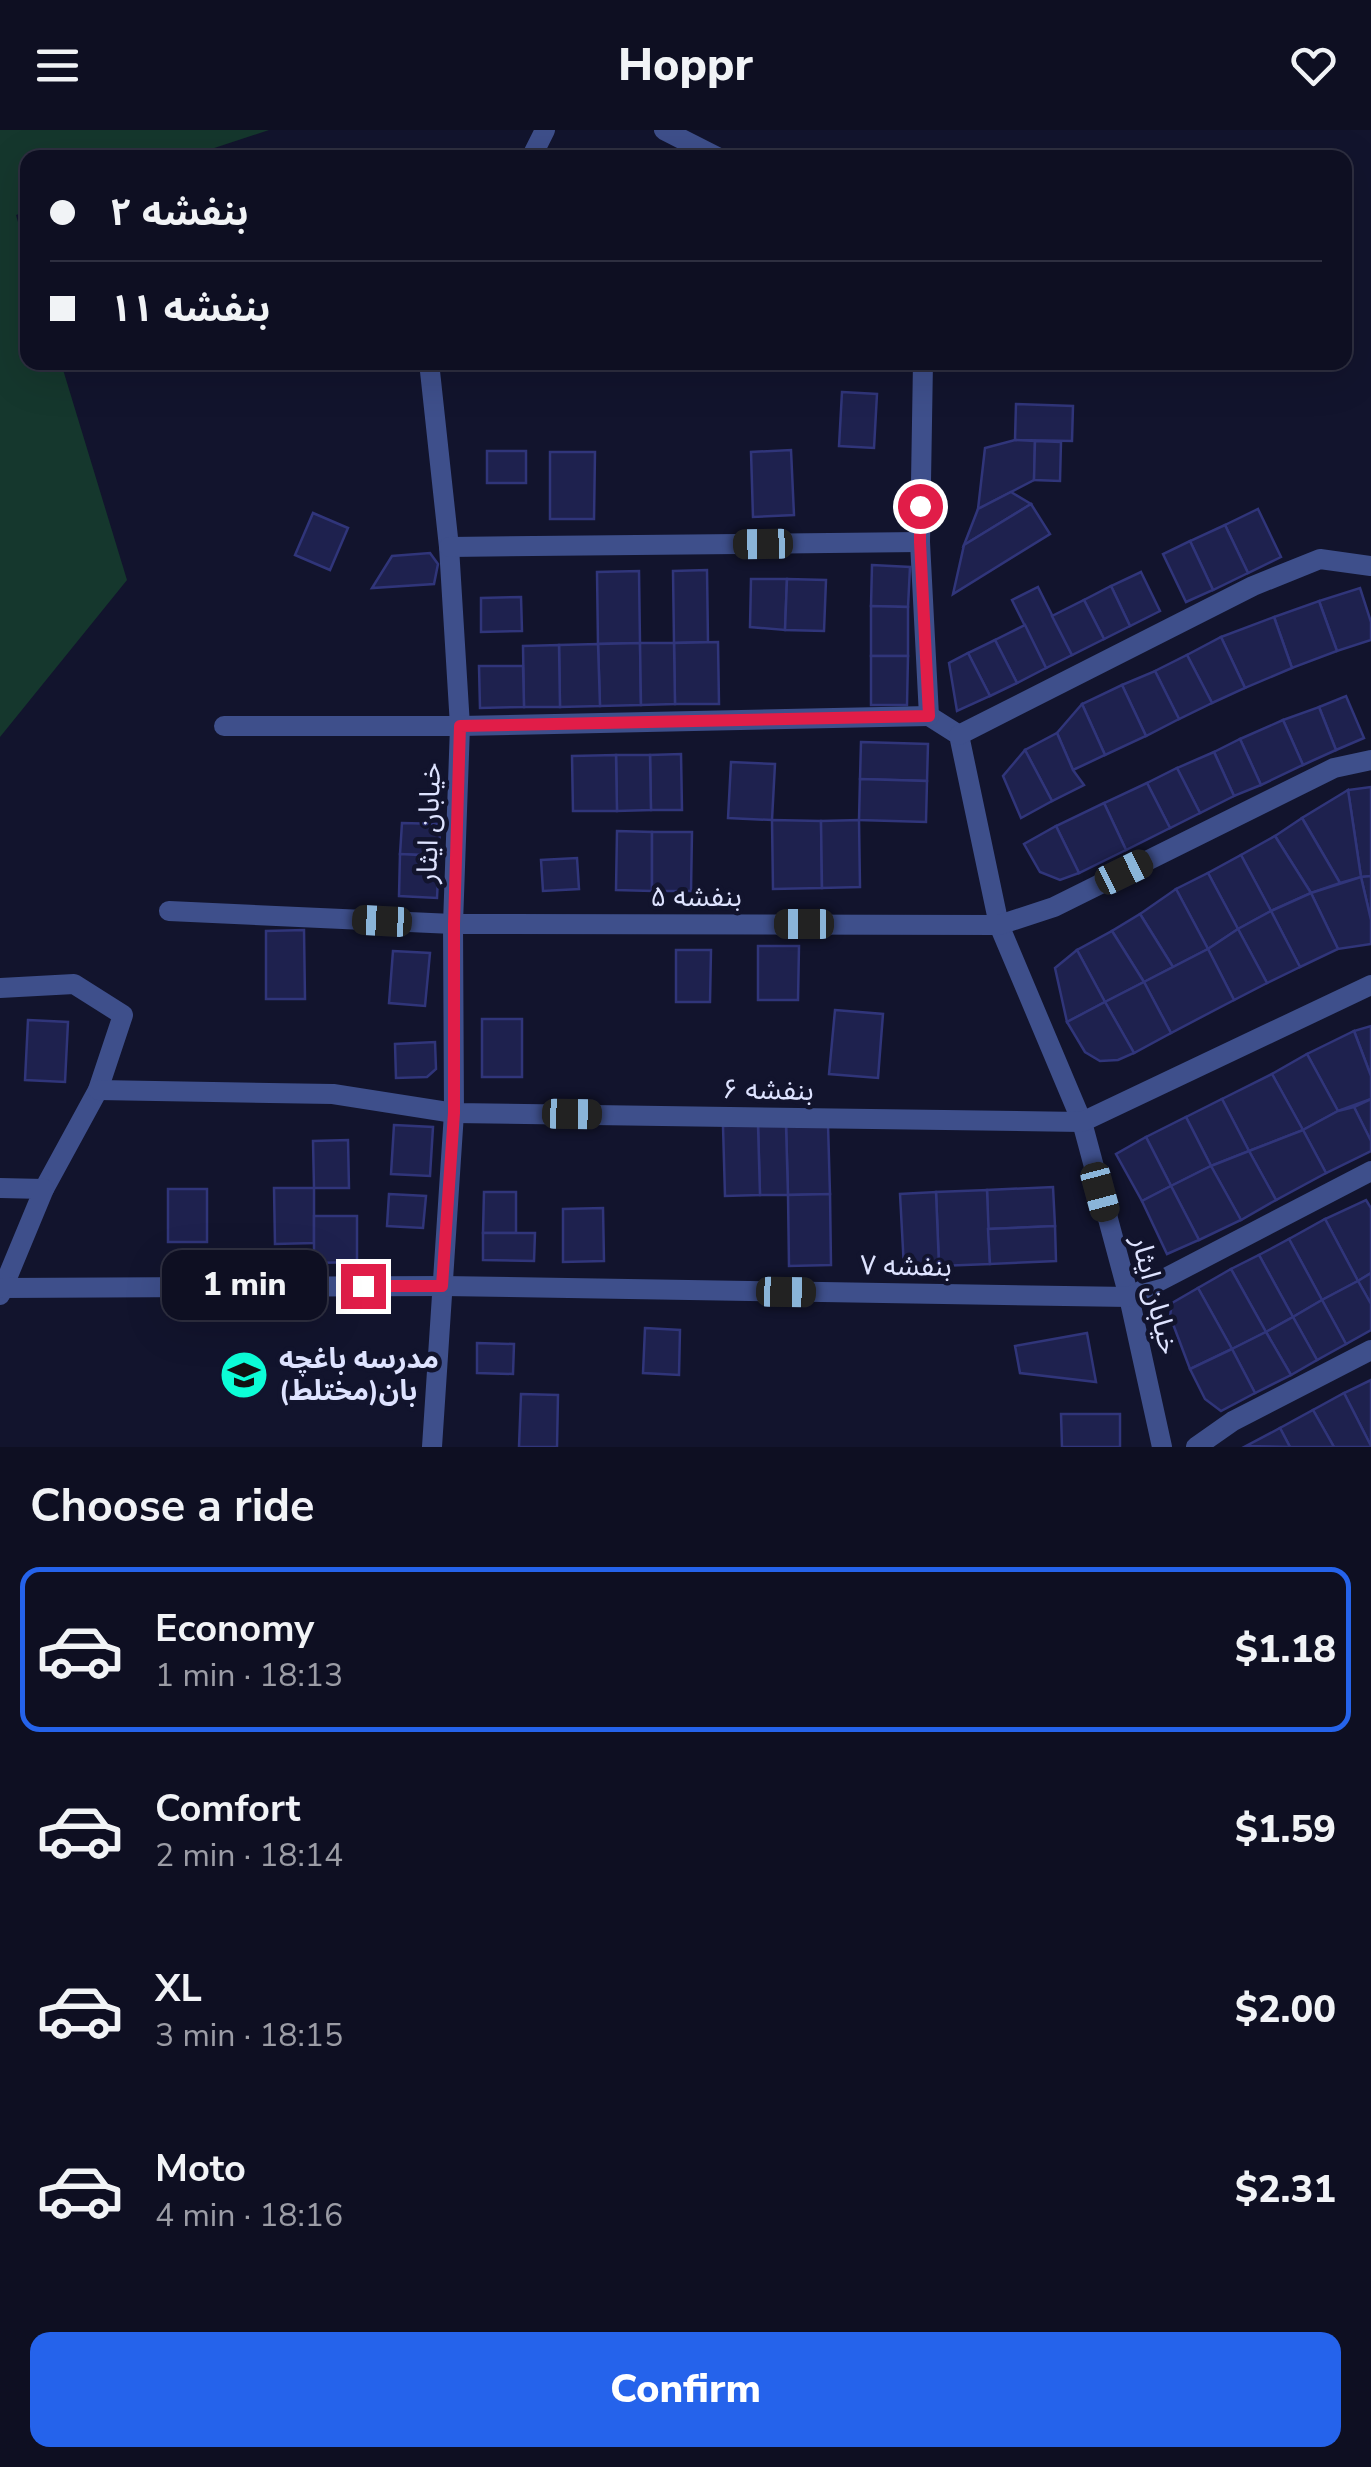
<!DOCTYPE html>
<html lang="en">
<head>
<meta charset="utf-8">
<style>
	body { margin:0; font-family:"Nunito Sans","Noto Sans Arabic",sans-serif; background:#17182a; color:#f1f3f6; height:100vh; display:flex; flex-direction:column; font-size:38px; white-space:nowrap }
	* { box-sizing:border-box; margin:0 }
	p { font-size:32px; color:#9b9ca5 }
	.icon { flex:none; width:55px; height:55px; fill:none; stroke:currentColor; stroke-width:2; stroke-linecap:round; stroke-linejoin:round }
	.map { position:relative; height:1317px; overflow:hidden }
	.side { display:flex; flex-direction:column; background:#0e0f22; flex:1 }
	.side>* { flex:none }
	.banner { position:absolute; left:20px; top:20px; width:1332px; height:220px; border-radius:20px; box-shadow:0 10px 40px #0002,0 0 0 2px #2e2f40; display:grid; align-content:center; height:220px; padding:0 30px; background:#0e0f22 }
	.end { position:absolute; width:45px; height:45px; margin:-22px; border:12px solid #e11d48; background:#fff; box-shadow:0 0 0 5px #fff }
	.from { border-radius:50% }
	.bubble { position:absolute; height:70px; border-radius:20px; background:#0e0f22; box-shadow:0 10px 40px #0002,0 0 0 2px #2e2f40; font-size:32px; font-weight:800; line-height:70px; text-align:center }
	.car { position:absolute; width:30px; height:60px; margin:-30px -15px; border-radius:12px; box-shadow:0 0 8px 2px #0007; background:linear-gradient(#222 24%,#8ab4d8 0 40%,#222 0 76%,#8ab4d8 0 86%,#222 0) }
	.banner b { display:flex; align-items:center; gap:35px; height:95px; font-size:38px }
	.banner b+b { border-top:2px solid #2e2f40 }
	.banner i { width:25px; height:25px; background:#f1f3f6 }
	ul { padding:0; list-style:none }
	li { display:flex; align-items:center; gap:30px; height:165px; margin:0 20px 15px; padding:0 10px; border:5px solid transparent; border-radius:20px }
	li div { flex:1 }
	li b { display:block; font-size:38px }
	li em { font-style:normal; font-weight:800 }
	li.on { border-color:#2563eb }
	li>.icon { width:90px; height:90px; stroke-width:1.5 }
	h2 { padding:0 30px; font-size:45px; line-height:120px }
	.button { display:flex; gap:20px; margin-top:auto; padding:20px 30px }
	.button a { flex:1; height:115px; border-radius:20px; background:#2563eb; color:#fff; font-size:40px; font-weight:800; line-height:115px; text-align:center }
	header { display:flex; justify-content:space-between; align-items:center; height:130px; padding:0 30px; background:#0e0f22; font-size:45px; font-weight:800 }
	.map>svg:first-child { display:block }
	.green { fill:#15372d }
	.building { fill:#1e214e; stroke:#30357a; stroke-width:2.5 }
	.lines { fill:none; stroke-linecap:round; stroke-linejoin:round }
	.street { stroke:#3e4f8b; stroke-width:20 }
	.route { stroke:#e11d48; stroke-width:12 }
	.labels { text-anchor:middle; dominant-baseline:central; stroke-width:9; stroke-linejoin:round; paint-order:stroke }
	.street-label { font-size:28px; fill:#dee3ff; stroke:#12142d }
	.poi-label { font-size:28px; font-weight:bold; fill:#dee3ff; stroke:#12142d; text-anchor:start }
</style>
</head>
<body>
<header><svg class="icon" aria-label="menu" viewBox="0 0 24 24"><path d="M4 6h16M4 12h16M4 18h16"/></svg>Hoppr<svg class="icon" aria-label="heart" viewBox="0 0 24 24"><path d="M12 20l-8-8c-3-5 5-10 8-4 3-6 11-1 8 4z"/></svg></header>
<div class="map">
<svg width="1371" height="1317" viewBox="0 0 1371 1317">
	<rect width="100%" height="100%" fill="#12142d"/>
	<path class="green" d="M0 0H269L187 27 28 28 27 81 16 85 27 124 28 232 61 233 127 450 0 607Z"/>
	<g class="building">
		<path d="M842 262 877 264 874 318 839 316Z"/>
		<path d="M1016 274 1073 276 1072 311 1015 310Z"/>
		<path d="M1015 310 1035 311 1034 350 978 379 985 318Z"/>
		<path d="M1035 311 1061 312 1060 351 1034 350Z"/>
		<path d="M791 320 794 385 753 387 751 322Z"/>
		<rect x="487" y="321" width="39" height="32"/>
		<path d="M550 322H595L594 389H550Z"/>
		<path d="M1011 362 1031 374 964 415 978 379Z"/>
		<path d="M1031 374 1050 404 953 464 964 415Z"/>
		<path d="M1258 379 1281 427 1248 443 1225 395Z"/>
		<path d="M313 383 348 398 330 440 295 425Z"/>
		<path d="M1225 395 1248 443 1213 460 1190 411Z"/>
		<path d="M1190 411 1213 460 1186 472 1163 424Z"/>
		<path d="M430 423 438 434 434 454 372 458 392 426Z"/>
		<path d="M872 435 910 437 908 477 871 476Z"/>
		<path d="M707 440 708 512 674 513 673 441Z"/>
		<path d="M639 441 640 513 598 514 597 442Z"/>
		<path d="M1141 442 1160 481 1130 496 1111 456Z"/>
		<path d="M751 449H787L785 500 750 497Z"/>
		<path d="M787 449 826 450 824 501 785 500Z"/>
		<path d="M1111 456 1130 496 1104 509 1084 470Z"/>
		<path d="M1038 457 1072 525 1046 538 1012 470Z"/>
		<path d="M1360 458 1371 492V510L1337 521 1319 471Z"/>
		<path d="M521 467 522 501 481 502V468Z"/>
		<path d="M1084 470 1104 509 1072 525 1052 486Z"/>
		<path d="M1319 471 1337 521 1292 538 1274 487Z"/>
		<path d="M871 476 908 477V526H871Z"/>
		<path d="M1274 487 1292 538 1245 558 1221 507Z"/>
		<path d="M1025 495 1046 538 1017 553 995 510Z"/>
		<path d="M1221 507 1245 558 1212 573 1187 525Z"/>
		<path d="M995 510 1017 553 990 566 968 523Z"/>
		<path d="M718 512 719 574H675L674 513Z"/>
		<path d="M640 513 641 575 600 576 598 514Z"/>
		<path d="M640 513H674L675 574 641 575Z"/>
		<path d="M598 514 600 576 560 577 559 515Z"/>
		<path d="M559 515 560 577H524L523 516Z"/>
		<path d="M968 523 990 566 957 581 949 533Z"/>
		<path d="M1187 525 1212 573 1179 589 1155 541Z"/>
		<path d="M871 526H908L907 575H871Z"/>
		<path d="M479 536H523L524 577 480 578Z"/>
		<path d="M1155 541 1179 589 1146 606 1122 555Z"/>
		<path d="M1122 555 1146 606 1105 625 1082 574Z"/>
		<path d="M1346 566 1364 608 1336 620 1319 577Z"/>
		<path d="M1082 574 1105 625 1073 640 1057 603Z"/>
		<path d="M1319 577 1336 620 1303 635 1283 590Z"/>
		<path d="M1283 590 1303 635 1261 655 1240 609Z"/>
		<path d="M1057 603 1073 640 1084 655 1052 671 1025 620Z"/>
		<path d="M1240 609 1261 655 1234 666 1214 622Z"/>
		<path d="M861 612 928 614 927 651 860 649Z"/>
		<path d="M1025 620 1052 671 1021 688 1003 646Z"/>
		<path d="M1214 622 1234 666 1200 683 1177 638Z"/>
		<path d="M681 624 682 680H651L650 625Z"/>
		<path d="M616 625H650L651 680 617 681Z"/>
		<path d="M616 625 617 681H573L572 626Z"/>
		<path d="M731 632 775 634 772 690 728 688Z"/>
		<path d="M1177 638 1200 683 1170 698 1147 653Z"/>
		<path d="M860 649 927 651 926 692 859 690Z"/>
		<path d="M1147 653 1170 698 1126 720 1104 673Z"/>
		<path d="M1371 657V746L1361 747 1348 660Z"/>
		<path d="M1348 660 1361 747 1340 753 1302 688Z"/>
		<path d="M1104 673 1126 720 1079 743 1056 696Z"/>
		<path d="M1302 688 1340 753 1311 763 1275 706Z"/>
		<path d="M772 690 821 691 822 758 773 759Z"/>
		<path d="M859 690 860 757 822 758 821 691Z"/>
		<path d="M402 693 440 694 439 726 400 724Z"/>
		<path d="M1056 696 1079 743 1060 750 1040 742 1024 714Z"/>
		<path d="M617 701 652 702V761L616 760Z"/>
		<path d="M652 702H692L691 761H652Z"/>
		<path d="M1275 706 1311 763 1271 781 1241 725Z"/>
		<path d="M400 724 439 726 437 768 399 766Z"/>
		<path d="M1241 725 1271 781 1238 799 1208 743Z"/>
		<path d="M577 728 579 759 543 761 541 730Z"/>
		<path d="M1208 743 1238 799 1208 819 1176 759Z"/>
		<path d="M1371 746V790L1361 747Z"/>
		<path d="M1361 747 1371 790V814L1338 819 1311 763Z"/>
		<path d="M1176 759 1208 819 1173 837 1140 784Z"/>
		<path d="M1311 763 1338 819 1300 837 1271 781Z"/>
		<path d="M1271 781 1300 837 1267 853 1238 799Z"/>
		<path d="M1140 784 1173 837 1144 852 1112 801Z"/>
		<path d="M1238 799 1267 853 1234 870 1208 819Z"/>
		<path d="M304 800 305 869H266V801Z"/>
		<path d="M1112 801 1144 852 1105 872 1077 820Z"/>
		<path d="M758 816H799L798 870H758Z"/>
		<path d="M1208 819 1234 870 1171 903 1144 852Z"/>
		<path d="M676 820H711L710 872H676Z"/>
		<path d="M1077 820 1105 872 1067 892 1055 838Z"/>
		<path d="M393 821 430 823 425 876 389 873Z"/>
		<path d="M1144 852 1171 903 1134 923 1105 872Z"/>
		<path d="M1105 872 1134 923 1118 930 1100 931 1085 922 1067 892Z"/>
		<path d="M835 880 883 884 878 948 829 944Z"/>
		<rect x="482" y="889" width="40" height="58"/>
		<path d="M28 890 68 892 65 952 25 950Z"/>
		<path d="M1371 896V946L1354 901Z"/>
		<path d="M1354 901 1371 946V969L1338 981 1307 924Z"/>
		<path d="M435 912 436 939 427 947 396 948 395 914Z"/>
		<path d="M1307 924 1338 981 1303 1000 1272 944Z"/>
		<path d="M1272 944 1303 1000 1249 1021 1222 969Z"/>
		<path d="M1222 969 1249 1021 1211 1036 1186 987Z"/>
		<path d="M1371 969V1011L1354 977Z"/>
		<path d="M1354 977 1371 1011V1021L1326 1043 1303 1000 1338 981Z"/>
		<path d="M1186 987 1211 1036 1171 1056 1146 1007Z"/>
		<path d="M828 994 830 1064 788 1065 786 995Z"/>
		<path d="M394 995 433 997 430 1046 391 1044Z"/>
		<path d="M758 995H786L788 1065H760Z"/>
		<path d="M758 995 760 1065 725 1066 723 996Z"/>
		<path d="M1303 1000 1326 1043 1276 1070 1249 1021Z"/>
		<path d="M1146 1007 1171 1056 1142 1071 1116 1024Z"/>
		<path d="M348 1010 349 1058H314L313 1011Z"/>
		<path d="M1249 1021 1276 1070 1241 1090 1211 1036Z"/>
		<path d="M1211 1036 1241 1090 1199 1110 1171 1056Z"/>
		<path d="M1171 1056 1199 1110 1167 1124 1142 1071Z"/>
		<path d="M1053 1057 1055 1096 988 1099 987 1060Z"/>
		<path d="M274 1058H314V1113L275 1114Z"/>
		<rect x="168" y="1059" width="39" height="53"/>
		<path d="M987 1060 990 1134 939 1136 936 1062Z"/>
		<path d="M484 1062H516V1103H483Z"/>
		<path d="M936 1062 939 1136 904 1138 900 1064Z"/>
		<path d="M389 1064 426 1066 423 1098 387 1096Z"/>
		<path d="M830 1064 831 1135 789 1136 788 1065Z"/>
		<path d="M1366 1070 1371 1078V1143L1358 1151 1325 1089Z"/>
		<path d="M603 1078 604 1131 563 1132V1079Z"/>
		<path d="M314 1086H357V1132L314 1133Z"/>
		<path d="M1325 1089 1358 1151 1322 1170 1289 1109Z"/>
		<path d="M1055 1096 1056 1131 990 1134 988 1099Z"/>
		<path d="M483 1103H535L534 1131 483 1130Z"/>
		<path d="M1289 1109 1322 1170 1293 1187 1259 1125Z"/>
		<path d="M1259 1125 1293 1187 1266 1202 1231 1139Z"/>
		<path d="M1231 1139 1266 1202 1232 1219 1198 1158Z"/>
		<path d="M1371 1143V1174L1358 1151Z"/>
		<path d="M1358 1151 1371 1174V1200L1346 1214 1322 1170Z"/>
		<path d="M1198 1158 1232 1219 1190 1239 1170 1186 1172 1173Z"/>
		<path d="M1322 1170 1346 1214 1317 1230 1293 1187Z"/>
		<path d="M1293 1187 1317 1230 1291 1245 1266 1202Z"/>
		<path d="M645 1198 680 1200 679 1245 643 1243Z"/>
		<path d="M1266 1202 1291 1245 1255 1263 1232 1219Z"/>
		<path d="M1087 1203 1096 1252 1020 1243 1015 1216Z"/>
		<path d="M477 1213 514 1214 513 1244 477 1243Z"/>
		<path d="M1232 1219 1255 1263 1221 1281 1205 1269 1190 1239Z"/>
		<path d="M1371 1250V1316L1344 1263Z"/>
		<path d="M1344 1263 1371 1316V1317H1334L1313 1280Z"/>
		<path d="M521 1264 558 1265 557 1317H519Z"/>
		<path d="M1313 1280 1334 1317H1290L1280 1298Z"/>
		<path d="M1061 1284H1120V1317H1062Z"/>
		<path d="M1280 1298 1290 1317 1246 1316Z"/>
	</g>
	<g class="lines">
		<g class="street">
			<path d="M664 0 719 28"/>
			<path d="M531 28 545 0"/>
			<path d="M429 232 449 417 460 596 453 794 454 983 432 1317"/>
			<path d="M923 232 920 412 929 586"/>
			<path d="M449 417 920 412"/>
			<path d="M929 586 959 605 999 795 1082 992 1129 1167 1162 1317"/>
			<path d="M224 596H460L929 586"/>
			<path d="M959 605 1253 456 1320 429 1371 436"/>
			<path d="M169 781 453 794 999 795 1054 777 1334 638 1371 630"/>
			<path d="M0 858 74 854 123 885 98 960 44 1059"/>
			<path d="M98 960 333 964 454 983 1082 992 1371 855"/>
			<path d="M0 1058 44 1059 0 1165"/>
			<path d="M3 1158 443 1156 1129 1167 1371 1041"/>
			<path d="M1196 1317 1233 1291 1371 1220"/>
		</g>
	</g>
	<g class="lines">
		<path class="route" d="M363 1156H442L454 983V794L460 596 929 586 920 412V376"/>
	</g>
	<defs>
		<g id="school-disc" transform="scale(2.5)"><circle r="9.5" fill="#0cfdd7" stroke="#12142d"/><path d="M0-5L7-2L0 1L-7-2ZM-4 1L0 2.5L4 1V4Q0 6-4 4Z" fill="#111"/></g>
	</defs>
	<g fill-rule="evenodd">
		<use href="#school-disc" x="244" y="1245"/>
	</g>
	<g class="labels">
		<g class="street-label">
			<text transform="translate(429 693) rotate(-88)">خیابان ایثار</text>
			<text x="696" y="767">بنفشه ۵</text>
			<text transform="translate(768 960) rotate(1)">بنفشه ۶</text>
			<text transform="translate(906 1136) rotate(1)">بنفشه ۷</text>
			<text transform="translate(1155 1165) rotate(76)">خیابان ایثار</text>
		</g>
		<g class="poi-label">
			<text x="279" y="1229">مدرسه باغچه<tspan x="279" dy="32">بان(مختلط)</tspan></text>
		</g>
	</g>
</svg>
<i class="end from" style="left:920px;top:376px"></i>
<i class="end" style="left:363px;top:1156px"></i>
<div class="bubble" style="left:162px;top:1120px;width:165px">1 min</div>
<i class="car" style="left:763px;top:414px;rotate:269deg"></i>
<i class="car" style="left:1124px;top:742px;rotate:64deg"></i>
<i class="car" style="left:382px;top:791px;rotate:273deg"></i>
<i class="car" style="left:804px;top:794px;rotate:270deg"></i>
<i class="car" style="left:572px;top:984px;rotate:91deg"></i>
<i class="car" style="left:1100px;top:1062px;rotate:165deg"></i>
<i class="car" style="left:786px;top:1162px;rotate:91deg"></i>
<div class="banner">
<b><i class="from"></i>بنفشه ۲</b>
<b><i></i>بنفشه ۱۱</b>
</div>
</div>
<section class="side">
<h2>Choose a ride</h2>
<ul>
<li class="on"><svg class="icon" aria-label="car" viewBox="0 0 24 24"><path d="M5 17H2v-5l4-1 3-4h7l3 4 3 1v5h-3M9 17h6M6 11h13"/><circle cx="7" cy="17" r="2"/><circle cx="17" cy="17" r="2"/></svg><div><b>Economy</b><p>1 min · 18:13</p></div><em>$1.18</em></li>
<li><svg class="icon" aria-label="car" viewBox="0 0 24 24"><path d="M5 17H2v-5l4-1 3-4h7l3 4 3 1v5h-3M9 17h6M6 11h13"/><circle cx="7" cy="17" r="2"/><circle cx="17" cy="17" r="2"/></svg><div><b>Comfort</b><p>2 min · 18:14</p></div><em>$1.59</em></li>
<li><svg class="icon" aria-label="car" viewBox="0 0 24 24"><path d="M5 17H2v-5l4-1 3-4h7l3 4 3 1v5h-3M9 17h6M6 11h13"/><circle cx="7" cy="17" r="2"/><circle cx="17" cy="17" r="2"/></svg><div><b>XL</b><p>3 min · 18:15</p></div><em>$2.00</em></li>
<li><svg class="icon" aria-label="car" viewBox="0 0 24 24"><path d="M5 17H2v-5l4-1 3-4h7l3 4 3 1v5h-3M9 17h6M6 11h13"/><circle cx="7" cy="17" r="2"/><circle cx="17" cy="17" r="2"/></svg><div><b>Moto</b><p>4 min · 18:16</p></div><em>$2.31</em></li>
</ul>
<div class="button"><a>Confirm</a></div>
</section>
</body>
</html>
